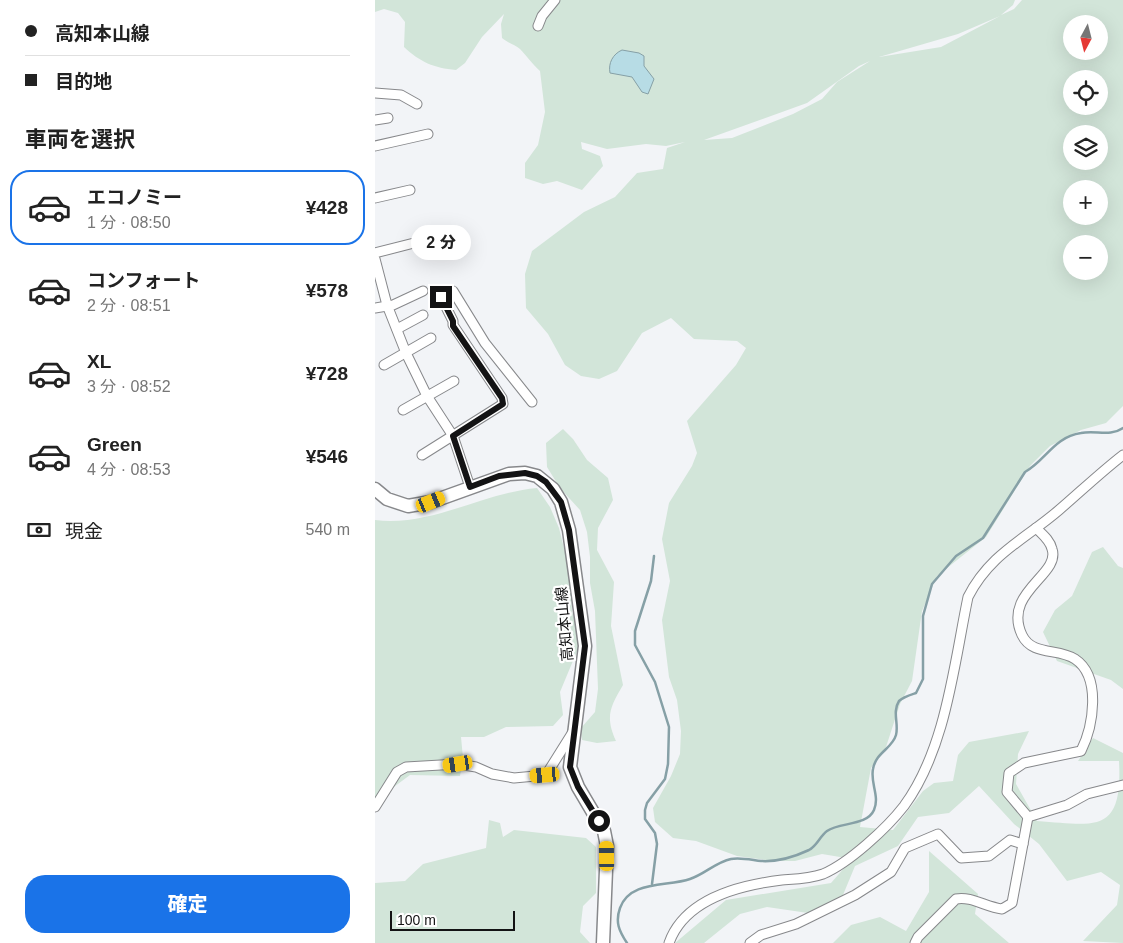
<!DOCTYPE html>
<html lang="ja">
<head>
<meta charset="utf-8">
<style>
	body { margin:0; font-family:Helvetica,"Noto Sans JP",sans-serif; background:#f2f2f2; color:#222; height:100vh; display:flex; flex-direction:column; font-size:19px; white-space:nowrap }
	* { box-sizing:border-box; margin:0 }
	p { font-size:16px; color:#767676 }
	.icon { flex:none; width:28px; height:28px; fill:none; stroke:currentColor; stroke-width:2; stroke-linecap:round; stroke-linejoin:round }
	.map { position:relative; flex:1; overflow:hidden }
	.panel { display:flex; flex-direction:column; background:#fff; width:375px }
	.panel>* { flex:none }
	.banner { display:grid; align-content:center; height:110px; padding:0 25px; background:#fff }
	.needle { width:32px; rotate:187deg }
	.controls { position:absolute; left:688px; top:15px; display:grid; gap:10px }
	.controls a { display:grid; place-items:center; width:45px; height:45px; border-radius:50%; background:#fff; box-shadow:0 5px 20px #0002; font-size:25px }
	.scale { position:absolute; left:15px; bottom:12px; width:125px; box-sizing:border-box; padding-left:5px; border:2px solid #131314; border-top:0; font-size:14px; line-height:18px; white-space:nowrap; color:#131314; -webkit-text-stroke:4px #fff; paint-order:stroke }
	.end { position:absolute; width:22px; height:22px; margin:-11px; border:6px solid #131314; background:#fff; box-shadow:0 0 0 2px #fff }
	.from { border-radius:50% }
	.bubble { position:absolute; height:35px; border-radius:18px; background:#fff; box-shadow:0 5px 20px #0002; font-size:16px; font-weight:800; line-height:35px; text-align:center }
	.car { position:absolute; width:15px; height:30px; margin:-15px -8px; border-radius:6px; box-shadow:0 0 4px 1px #0007; background:linear-gradient(#f5c518 24%,#345 0 40%,#f5c518 0 76%,#345 0 86%,#f5c518 0) }
	.banner b { display:flex; align-items:center; gap:18px; height:48px; font-size:19px }
	.banner b+b { border-top:1px solid #e0e0e0 }
	.banner i { width:12px; height:12px; background:#222 }
	ul { padding:0; list-style:none }
	li { display:flex; align-items:center; gap:15px; height:75px; margin:0 10px 8px; padding:0 15px; border:2px solid transparent; border-radius:20px }
	li div { flex:1 }
	li b { display:block; font-size:19px }
	li em { font-style:normal; font-weight:800 }
	li.on { border-color:#1a73e8 }
	li>.icon { width:45px; height:45px; stroke-width:1.5 }
	h2 { padding:0 25px; font-size:22px; line-height:60px }
	.pay { display:flex; align-items:center; gap:12px; height:55px; padding:0 25px; font-size:19px }
	.pay p { margin-inline-start:auto }
	.primary-button { display:flex; gap:10px; margin-top:auto; padding:10px 25px }
	.primary-button a { flex:1; height:58px; border-radius:20px; background:#1a73e8; color:#fff; font-size:20px; font-weight:800; line-height:58px; text-align:center }
	main { display:flex; flex:1; min-height:0 }
	.map>svg:first-child { display:block }
	.green { fill:#d2e5d9; fill-rule:evenodd }
	.water { fill:#b7dce5; stroke:#86a0a6 }
	.lines { fill:none; stroke-linecap:round; stroke-linejoin:round }
	.stream { stroke:#86a0a6; stroke-width:2.5 }
	.street-casing { stroke:#87888b; stroke-width:11 }
	.primary-casing { stroke:#87888b; stroke-width:15 }
	.street { stroke:#fff; stroke-width:9 }
	.primary { stroke:#fff; stroke-width:12 }
	.route { stroke:#131314; stroke-width:6 }
	.labels { text-anchor:middle; dominant-baseline:central; stroke-width:4.5; stroke-linejoin:round; paint-order:stroke }
	.street-label { font-size:15px; fill:#131314; stroke:#fff }
</style>
</head>
<body>
<main>
<section class="panel">
<div class="banner">
<b><i class="from"></i>高知本山線</b>
<b><i></i>目的地</b>
</div>
<h2>車両を選択</h2>
<ul>
<li class="on"><svg class="icon" aria-label="car" viewBox="0 0 24 24"><path d="M5 17H2v-5l4-1 3-4h7l3 4 3 1v5h-3M9 17h6M6 11h13"/><circle cx="7" cy="17" r="2"/><circle cx="17" cy="17" r="2"/></svg><div><b>エコノミー</b><p>1 分 · 08:50</p></div><em>¥428</em></li>
<li><svg class="icon" aria-label="car" viewBox="0 0 24 24"><path d="M5 17H2v-5l4-1 3-4h7l3 4 3 1v5h-3M9 17h6M6 11h13"/><circle cx="7" cy="17" r="2"/><circle cx="17" cy="17" r="2"/></svg><div><b>コンフォート</b><p>2 分 · 08:51</p></div><em>¥578</em></li>
<li><svg class="icon" aria-label="car" viewBox="0 0 24 24"><path d="M5 17H2v-5l4-1 3-4h7l3 4 3 1v5h-3M9 17h6M6 11h13"/><circle cx="7" cy="17" r="2"/><circle cx="17" cy="17" r="2"/></svg><div><b>XL</b><p>3 分 · 08:52</p></div><em>¥728</em></li>
<li><svg class="icon" aria-label="car" viewBox="0 0 24 24"><path d="M5 17H2v-5l4-1 3-4h7l3 4 3 1v5h-3M9 17h6M6 11h13"/><circle cx="7" cy="17" r="2"/><circle cx="17" cy="17" r="2"/></svg><div><b>Green</b><p>4 分 · 08:53</p></div><em>¥546</em></li>
</ul>
<div class="pay"><svg class="icon" aria-label="cash" viewBox="0 0 24 24"><path d="M3 7h18v10H3z"/><circle cx="12" cy="12" r="2"/></svg>現金<p>540 m</p></div>
<div class="primary-button"><a>確定</a></div>
</section>
<div class="map">
<svg width="748" height="943" viewBox="0 0 748 943">
	<rect width="100%" height="100%" fill="#f2f4f7"/>
	<g class="green">
		<path d="M0 0H640L638 5 626 15 639 9 647 0H748V406L731 423 706 430 675 446 655 466 611 537 562 576 547 611 537 681 525 704 511 747 496 768 485 827 518 830 548 791 559 783 578 781 583 755 594 742 654 731 643 754 641 784 662 821C720 825 748 835 744 761H703L718 738 748 753V943L708 941 742 905 745 885 726 872 692 881 664 844 639 824 604 786 574 813 543 817 523 846 480 866 468 895 459 903 433 913 392 907 365 914 329 943H300L351 900 456 883 477 859 447 854 420 861H397L362 856 321 841 298 838 280 822 278 808 296 776 305 754 306 731 302 700 294 677 287 620 295 581 287 539 294 503 317 466 322 453 312 421 361 365 371 348 362 341 319 339 296 318 267 333 242 371 224 379 206 376 190 365 173 334 151 308 150 274 157 251 209 212 240 197 262 173 288 169 292 148 310 142 291 146 271 144 232 149 206 142 207 149 225 156 228 166 207 190 182 181 168 184 150 178V163L163 145 170 112 165 71C157 64 152 56 145 49 140 45 133 43 127 38L126 24 129 14 107 37 90 63 81 70C59 68 45 62 29 47L30 22 23 13 9 9 0 12ZM625 16 566 47 504 57 583 34ZM696 24H724V51H696ZM495 61 462 82 447 99 418 114 357 138 329 140 432 103 484 66ZM696 79H724V106H696ZM696 134H724V161H696ZM696 189H724V216H696ZM696 244H724V271H696Z"/>
		<path d="M188 429 198 439 212 460 233 478 238 500 223 528 222 550 239 582 236 626 248 685C235 707 230 717 241 741L222 743 207 740 206 728 220 712 223 689 220 611 215 583V557L212 532 205 510 185 488 172 467 171 443Z"/>
		<path d="M162 488 175 507 184 528 195 573 197 612 205 633V644L185 692 188 715 178 726 131 727 109 737H86L88 758 85 776 35 775 0 801V520C56 527 107 493 162 488Z"/>
		<path d="M728 547 743 566 748 568V689L736 680 682 661 668 632 680 610 697 596 717 552Z"/>
		<path d="M114 820 125 823 128 837 139 830 211 838 221 847V893L208 906 205 932 215 943H0V883L30 881 48 864 111 848Z"/>
		<path d="M554 851 603 894 600 914 634 943H458L476 925 505 917 531 931 554 892Z"/>
	</g>
	<path class="water" d="M247 50 264 53 269 56V66L279 79 273 94 267 92 257 77 235 73C233 63 238 54 247 50Z"/>
	<g class="lines">
		<g class="stream">
			<path d="M277 884 282 844 280 833 270 819V810L272 803 290 779 293 764 294 727 280 682 260 645V631L276 581 279 556"/>
			<path d="M252 943C244 931 240 922 245 908 255 880 292 887 315 879 330 874 341 862 356 859 365 857 377 860 386 861 402 862 419 857 434 850 442 846 445 836 452 831 465 822 492 826 499 810 505 796 495 783 498 769 501 752 517 749 521 735 524 724 517 712 524 701 528 697 535 695 541 693L548 679V616L557 584 581 556 608 538 650 472C671 460 679 437 706 433 721 430 735 437 748 428"/>
		</g>
		<g class="street-casing">
			<g id="street">
				<path d="M163 26 167 16 180 0"/>
				<path d="M0 93 26 95 42 104"/>
				<path d="M0 120 13 118"/>
				<path d="M0 146 53 134"/>
				<path d="M0 198 35 190"/>
				<path d="M0 253 39 243"/>
				<path d="M0 259 12 305 31 353 52 396 78 436 95 487"/>
				<path d="M0 308 18 305 48 291"/>
				<path d="M22 329 48 315"/>
				<path d="M9 365 56 338"/>
				<path d="M28 410 79 381"/>
				<path d="M47 455 128 404 127 398 78 325V321L66 297 78 291 110 343 157 402"/>
				<path d="M0 807 22 772 31 767 83 764 101 767 117 774 139 778 171 775 198 732"/>
				<path d="M653 817 632 792 634 773 649 763 706 751C718 727 727 677 700 659 683 648 657 656 647 635 627 592 686 575 677 549 675 540 667 534 661 528"/>
				<path d="M653 817 692 805 712 794 748 785"/>
				<path d="M294 943C310 898 365 885 407 880 422 879 434 879 448 874 474 863 512 828 529 806 571 749 579 664 593 597 615 554 649 540 684 510 705 492 726 472 748 455"/>
				<path d="M375 943 386 935 421 924 480 895 516 872 530 848 563 834 586 858 614 856 635 840 648 844"/>
				<path d="M540 943 543 937 581 899C596 896 611 907 627 909L637 903 653 817"/>
			</g>
		</g>
		<g class="primary-casing">
			<path id="primary" d="M0 489 12 499 33 506 56 502 134 474 150 473 162 476 178 489 186 502 194 530 210 646 195 767 203 787 229 831 232 846 228 943"/>
		</g>
		<use href="#street" class="street"/>
		<use href="#primary" class="primary"/>
	</g>
	<g class="lines">
		<path class="route" d="M66 297 78 321V326L127 398 128 404 78 436 95 487 124 476 150 473 162 476 171 482 186 502 194 530 210 646 195 767 203 787 224 821"/>
	</g>
	<g class="labels">
		<g class="street-label">
			<text transform="translate(189 624) rotate(-95)">高知本山線</text>
		</g>
	</g>
</svg>
<div class="controls">
<a><svg class="needle" viewBox="-14 -14 28 28"><path d="M0-13l5 13h-10z" fill="#e53935"/><path d="M0 13l5-13h-10z" fill="#767676"/></svg></a>
<a><svg class="icon" aria-label="locate" viewBox="0 0 24 24"><circle cx="12" cy="12" r="6"/><path d="M12 2v4M12 18v4M2 12h4M18 12h4"/></svg></a>
<a><svg class="icon" aria-label="layers" viewBox="0 0 24 24"><path d="M12 4l9 5-9 5-9-5zM3 14l9 5 9-5"/></svg></a>
<a>+</a>
<a>−</a>
</div>
<div class="scale">100 m</div>
<i class="end from" style="left:224px;top:821px"></i>
<i class="end" style="left:66px;top:297px"></i>
<div class="bubble" style="left:36px;top:225px;width:60px">2 分</div>
<i class="car" style="left:56px;top:502px;rotate:68deg"></i>
<i class="car" style="left:83px;top:764px;rotate:261deg"></i>
<i class="car" style="left:170px;top:775px;rotate:265deg"></i>
<i class="car" style="left:232px;top:856px;rotate:359deg"></i>
</div>
</main>
</body>
</html>
